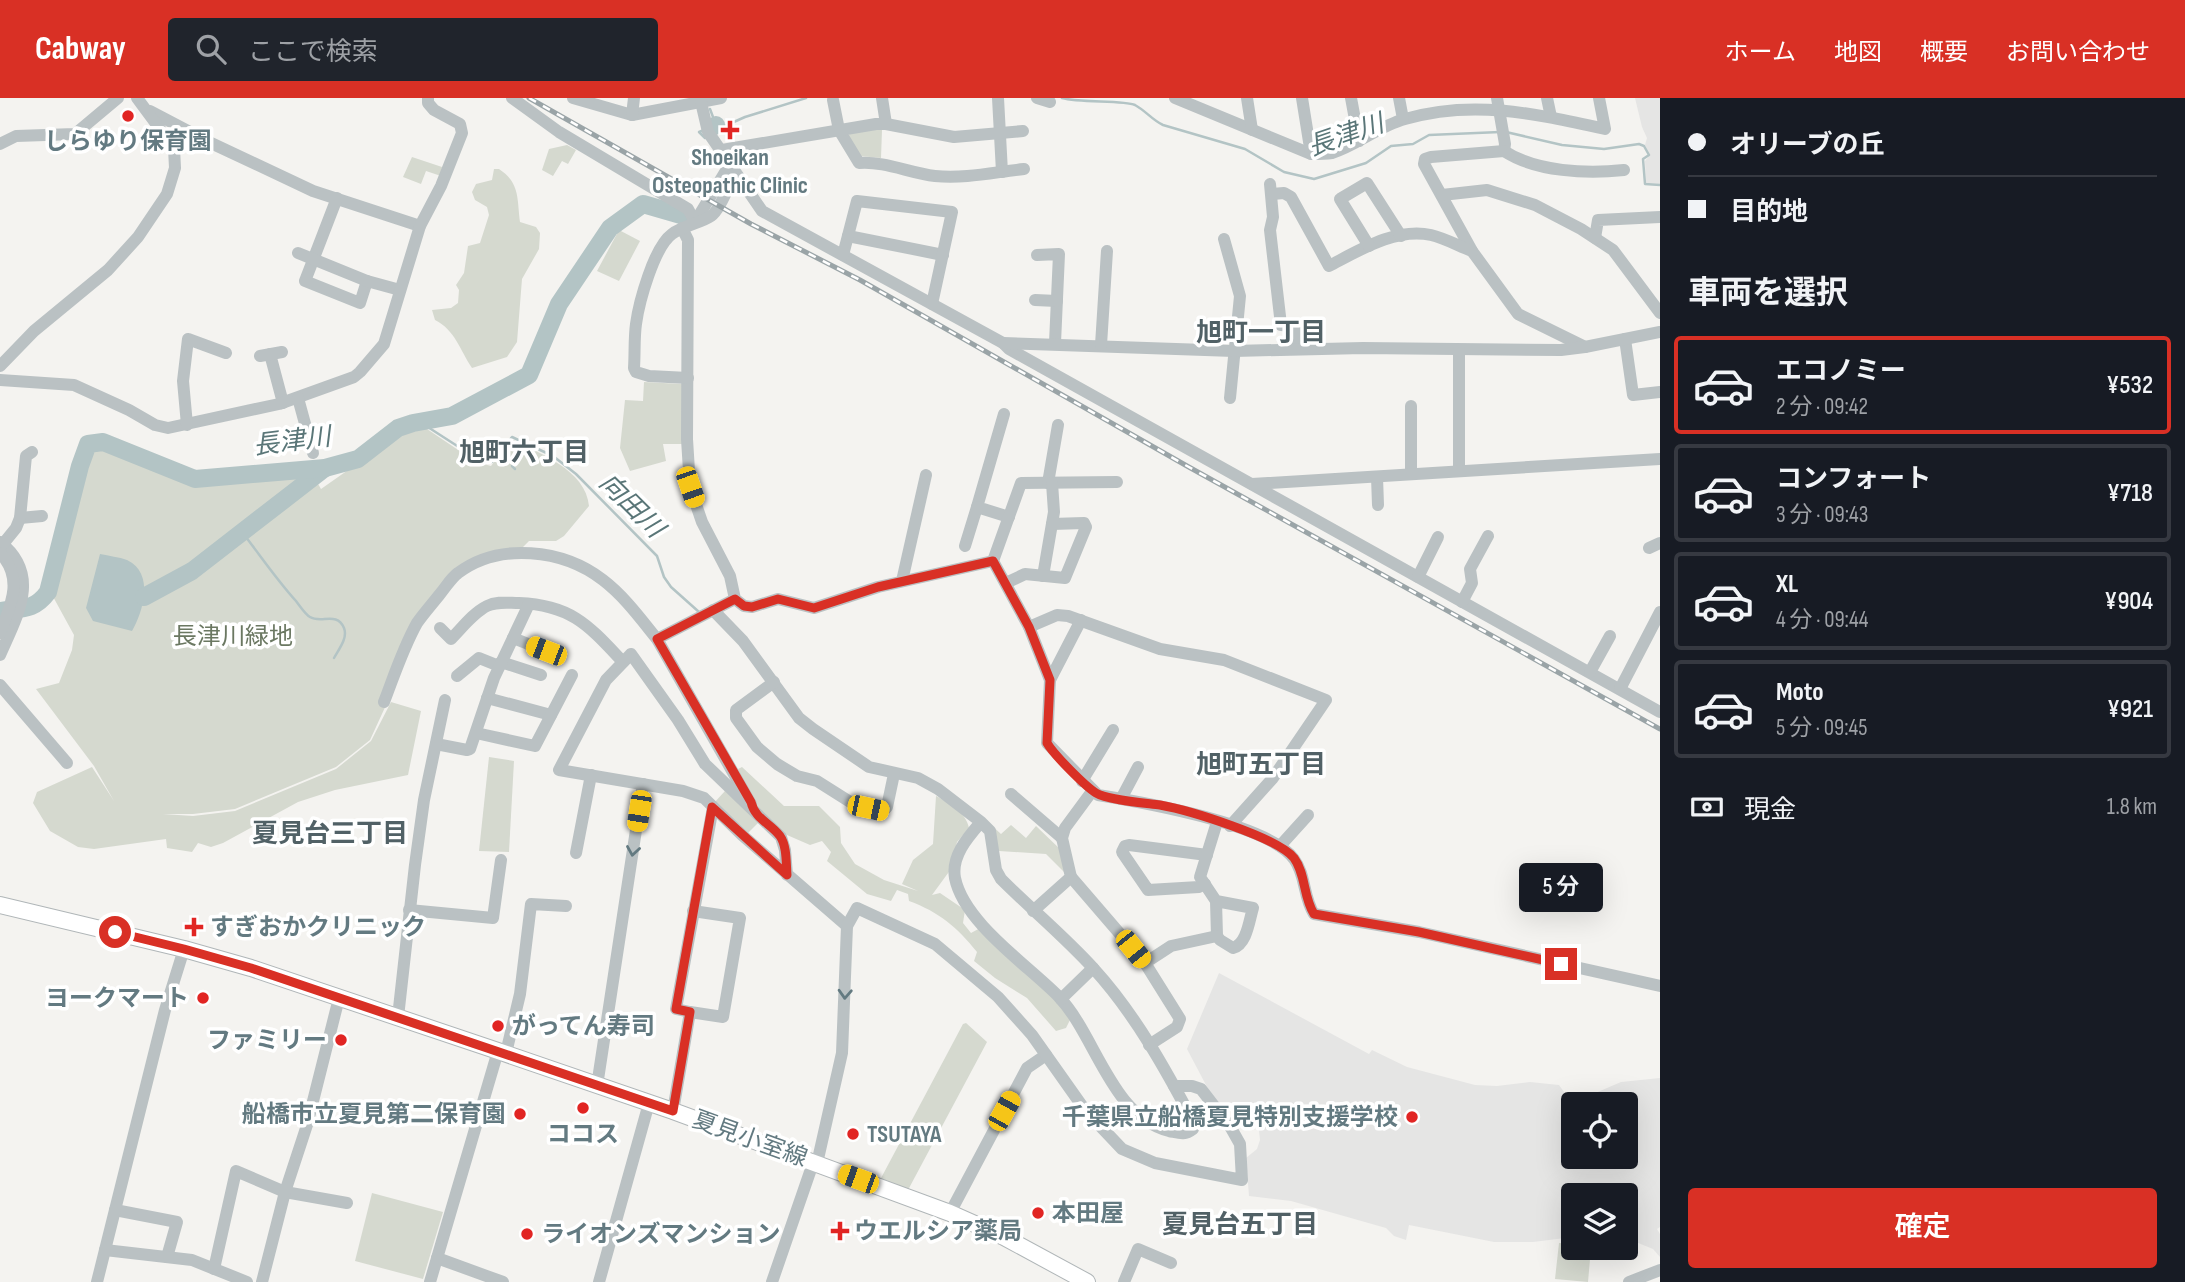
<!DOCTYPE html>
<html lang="ja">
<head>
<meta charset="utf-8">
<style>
	body { margin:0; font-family:"Sofia Sans Condensed","Noto Sans JP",sans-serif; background:#20242c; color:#f1f3f6; height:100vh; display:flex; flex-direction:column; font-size:26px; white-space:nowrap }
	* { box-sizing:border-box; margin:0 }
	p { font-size:23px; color:#9ea1a6 }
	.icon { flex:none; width:38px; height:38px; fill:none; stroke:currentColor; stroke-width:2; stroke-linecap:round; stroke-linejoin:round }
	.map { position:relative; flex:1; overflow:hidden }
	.drawer { display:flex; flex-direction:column; background:#171b24; width:525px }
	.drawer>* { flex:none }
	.hud { display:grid; align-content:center; height:154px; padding:0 28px; background:#171b24 }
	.buttons { position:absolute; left:1561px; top:994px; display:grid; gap:14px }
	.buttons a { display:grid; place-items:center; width:77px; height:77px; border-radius:7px; background:#171b24; box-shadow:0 7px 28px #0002; font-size:35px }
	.end { position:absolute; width:32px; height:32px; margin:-16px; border:9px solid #d93025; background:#fff; box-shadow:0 0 0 4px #fff }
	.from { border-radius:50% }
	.bubble { position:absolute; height:49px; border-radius:7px; background:#171b24; box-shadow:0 7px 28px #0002; font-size:23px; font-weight:600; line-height:49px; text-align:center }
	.car { position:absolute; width:21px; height:42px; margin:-21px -10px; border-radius:9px; box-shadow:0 0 5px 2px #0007; background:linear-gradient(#f5c518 24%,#345 0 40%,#f5c518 0 76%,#345 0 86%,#f5c518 0) }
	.hud b { display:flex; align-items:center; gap:24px; height:66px; font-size:26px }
	.hud b+b { border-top:2px solid #363941 }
	.hud i { width:18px; height:18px; background:#f1f3f6 }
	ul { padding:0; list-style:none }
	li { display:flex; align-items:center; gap:21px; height:98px; margin:0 14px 10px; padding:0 14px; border:4px solid #363941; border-radius:7px }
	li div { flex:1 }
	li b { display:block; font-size:26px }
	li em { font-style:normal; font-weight:600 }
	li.active { border-color:#d93025 }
	li>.icon { width:63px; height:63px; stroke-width:1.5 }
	h2 { padding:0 28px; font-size:32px; line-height:84px }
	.pay { display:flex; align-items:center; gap:18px; height:77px; padding:0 28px; font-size:26px }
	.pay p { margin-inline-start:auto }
	.cta { display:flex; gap:14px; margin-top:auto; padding:14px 28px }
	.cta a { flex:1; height:80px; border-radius:7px; background:#d93025; color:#fff; font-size:28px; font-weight:600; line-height:80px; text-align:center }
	header { display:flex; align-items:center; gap:42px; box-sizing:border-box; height:98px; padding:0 35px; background:#d93025; color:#fff }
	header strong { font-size:33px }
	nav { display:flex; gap:38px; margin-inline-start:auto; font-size:24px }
	.search { width:490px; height:63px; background:#20242c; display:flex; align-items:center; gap:18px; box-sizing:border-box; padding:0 24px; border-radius:7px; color:#9ea1a6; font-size:26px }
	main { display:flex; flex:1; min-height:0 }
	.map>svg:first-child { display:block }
	.built { fill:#e5e5e4; fill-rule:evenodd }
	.green { fill:#d5d9cf }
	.water { fill:#b3c4c5 }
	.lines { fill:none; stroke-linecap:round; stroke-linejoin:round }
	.stream { stroke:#b3c4c5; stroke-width:2.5 }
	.river { stroke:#b3c4c5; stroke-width:18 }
	.major-casing { stroke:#b0b6b8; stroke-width:18 }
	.minor { stroke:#bac1c3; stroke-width:12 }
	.major { stroke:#fff; stroke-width:16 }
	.rail-casing { stroke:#9aa4a7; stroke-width:5 }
	.rail { stroke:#fff; stroke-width:2.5; stroke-dasharray:8; stroke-linecap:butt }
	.oneway { stroke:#637a81 }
	.route { stroke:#d93025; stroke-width:9 }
	.poi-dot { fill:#e12523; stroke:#fff; stroke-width:2.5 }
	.labels { text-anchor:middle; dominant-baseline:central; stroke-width:7; stroke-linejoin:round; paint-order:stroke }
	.poi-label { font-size:24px; font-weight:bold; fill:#637a81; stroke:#fff; text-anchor:start }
	.park-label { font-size:24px; fill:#6b7862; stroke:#fff }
	.street-label { font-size:24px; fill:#637a81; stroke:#fff }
	.water-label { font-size:26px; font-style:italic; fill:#5a7678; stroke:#fff }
	.neighbourhood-label { font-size:26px; font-weight:bold; fill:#516166; stroke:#fff }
</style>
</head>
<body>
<header>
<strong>Cabway</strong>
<div class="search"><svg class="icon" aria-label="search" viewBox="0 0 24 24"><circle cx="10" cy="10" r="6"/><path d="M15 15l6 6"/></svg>ここで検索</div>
<nav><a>ホーム</a><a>地図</a><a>概要</a><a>お問い合わせ</a></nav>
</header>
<main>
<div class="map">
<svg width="1660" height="1184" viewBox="0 0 1660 1184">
	<rect width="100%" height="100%" fill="#f4f3f0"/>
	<g class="built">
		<path d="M1635 0H1660V86L1646 85 1645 63 1650 57 1645 47 1647 40 1642 29Z"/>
		<path d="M1219 875 1369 956 1372 952 1407 969 1475 987 1497 988 1530 984 1559 987 1572 1005 1621 984 1660 980V1129L1657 1131 1660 1136V1159L1653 1151 1626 1140V1097H1573V1139L1533 1144H1494L1409 1127 1406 1142 1394 1138 1386 1130 1291 1103 1249 1098 1246 1060 1257 1051 1260 1042 1259 1033 1247 1014 1216 1006 1187 951ZM1573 1006H1626V1059H1573Z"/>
	</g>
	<g class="green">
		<path d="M871 31 882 32 881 60 859 58 848 40 850 34Z"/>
		<path d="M567 47 576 52 568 66 562 63 553 78 542 72 549 51Z"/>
		<path d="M412 59 442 69 441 78 426 73 421 86 403 79Z"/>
		<path d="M494 71H499C520 85 517 100 520 124L536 129 540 135 539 151 522 181 517 244 507 259 472 270C460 252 455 232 435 222L432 212 451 210 458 205 459 192 456 187 464 175 468 148 480 145 489 117 487 109 475 102 472 94 476 86 492 82Z"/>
		<path d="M619 132 640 143 619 183 597 173Z"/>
		<path d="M644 284 682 286 683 346H663L666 363 630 373 620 350 625 302 643 303Z"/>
		<path d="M419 329 427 331 476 364 491 368 511 341C539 355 586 372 589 408L564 438 556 443H529L522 450 479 460 415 524 387 605 370 642 336 669 235 711 193 716H163L193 718 235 713 336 671 371 643 391 604 421 613 408 677 335 692 298 704 223 745 211 749 198 745 192 754 167 750 166 741 94 751 78 749 50 733 33 705 37 694 92 669 114 703 94 668 36 591 59 585 72 552 74 537 51 495 88 354C92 348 96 346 104 347L196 381 310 372 321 391 408 330Z"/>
		<path d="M489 659 514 663 509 754 479 753Z"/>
		<path d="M742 669 784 708H819L840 729 841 745 855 766 884 782 918 793 902 786 913 762 933 746 936 698C949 705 966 714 969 730L957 744 951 771 932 797 940 795 965 812 963 825 971 835 982 829 1056 899 1070 922 1066 930 1056 933 1027 900 995 880 974 863 977 854C957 829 939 814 909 803L908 796 897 792 891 803 867 796 827 763 831 754 822 743 810 747 787 737 756 711 738 671Z"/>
		<path d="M725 693 759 724 747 736 714 705Z"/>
		<path d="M988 724 1001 736 1011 727 1026 740 1036 728 1061 752 1066 776 1046 756 999 753Z"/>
		<path d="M966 925 987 944 908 1092 880 1082 963 926Z"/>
		<path d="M372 1095 443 1114 423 1181 355 1163Z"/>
		<path d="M1559 1145 1573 1146V1150H1591L1588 1184 1555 1181Z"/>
	</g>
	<path class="water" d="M100 456C109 458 119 459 127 462 155 475 143 514 132 533L93 523 86 510Z"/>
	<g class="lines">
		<g class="stream">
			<path d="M1062 0C1080 5 1124 2 1135 7 1146 13 1152 22 1163 27L1245 51 1284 74 1314 81 1366 65 1391 48 1413 46 1429 37 1500 34"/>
			<path d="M710 11 716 27H727L745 19 806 0"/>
			<path d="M704 32 699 34 705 40"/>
			<path d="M1506 34 1562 47 1604 51 1639 46 1644 48 1649 57 1643 61 1645 86 1660 87"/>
			<path d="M420 324 479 362 492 364 512 339 553 358 576 376 657 458 664 479 671 489 699 514"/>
			<path d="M512 368 515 371"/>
			<path d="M242 434C260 457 276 481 296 503 300 508 305 516 310 519 321 526 337 513 344 530 348 540 339 551 334 560"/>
		</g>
		<g class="river">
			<path d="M715 28 716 27"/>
			<path d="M144 499 192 473 325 370"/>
			<path d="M0 513C22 510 34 513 48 494L80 368 88 346 103 344 195 381 325 370 358 361 398 330 413 325 452 318 529 277 559 206 610 130 643 106 681 117"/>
		</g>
		<g class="major-casing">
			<path id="major" d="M0 807 184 851 251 870 498 953 673 1013 950 1115 1004 1139 1087 1184"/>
		</g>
		<g class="minor">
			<path d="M512 0 559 34 688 111 695 124"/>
			<path d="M573 0 632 17 721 0"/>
			<path d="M882 0 886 26"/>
			<path d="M998 0 1002 74"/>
			<path d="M1037 0 1050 4"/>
			<path d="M1175 0 1311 56C1317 56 1325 56 1332 55 1357 47 1379 28 1405 21 1474 1 1536 16 1605 31L1599 0"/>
			<path d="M1247 0 1252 32"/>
			<path d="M1302 0 1311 56"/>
			<path d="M1351 0 1359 43"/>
			<path d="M1399 0 1403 21"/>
			<path d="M1497 0 1505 46 1504 53 1431 59 1425 61 1424 66 1472 153 1518 216 1585 249"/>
			<path d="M1547 0 1551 19"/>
			<path d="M833 2 839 32 859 65C885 63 909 75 935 78 965 81 995 74 1024 71"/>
			<path d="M701 4 708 34 762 113 1003 245 1009 251 1660 614"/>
			<path d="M150 13 211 45 313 93 420 128"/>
			<path d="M632 17 634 0"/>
			<path d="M0 46 16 38 75 36 118 0"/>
			<path d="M722 52 876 26H886L954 39 1023 33"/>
			<path d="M1504 53C1536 74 1587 76 1624 72"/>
			<path d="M1270 86 1273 119 1270 132 1281 227 1295 228 1297 251"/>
			<path d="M1272 96 1284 95 1291 99 1329 168C1358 153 1396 129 1431 137 1444 140 1459 148 1472 153"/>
			<path d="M1442 97 1487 92 1535 107 1581 131 1613 152 1660 215"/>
			<path d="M337 100 305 183 360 205 367 183"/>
			<path d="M695 124 730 66"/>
			<path d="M682 130 688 142 687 341 690 389 702 424 730 478 735 501 744 508 752 509 778 501 814 510 878 489 993 463"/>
			<path d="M848 138 943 157"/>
			<path d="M1595 140 1598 122 1660 119"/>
			<path d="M1224 141 1240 198 1230 300"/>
			<path d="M1369 148 1340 101 1367 85 1401 138"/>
			<path d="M298 155 367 183 400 192"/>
			<path d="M843 157 857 103 952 114 932 206"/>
			<path d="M1037 157 1059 156 1055 245"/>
			<path d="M1035 202 1057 203"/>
			<path d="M1625 241 1633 297 1660 294"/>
			<path d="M1003 245 1234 253 1363 250 1561 252 1585 249 1660 234"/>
			<path d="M1101 247 1107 153"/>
			<path d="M270 256 283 305"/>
			<path d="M260 258 282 254"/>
			<path d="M0 268 34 233 108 172 138 139 167 96 175 70 174 50 137 0"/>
			<path d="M688 280 649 278 636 274 634 270C635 255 634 240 636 226 639 204 654 149 672 136 683 128 703 124 711 118 720 112 729 86 735 76"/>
			<path d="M0 282 74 287 129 312 155 327 168 330 279 306 354 279 360 274 384 246 420 128 441 88 462 35 460 26 434 12 428 5V0"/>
			<path d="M298 300 313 355"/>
			<path d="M1411 308V376"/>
			<path d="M1004 316 977 409 1009 419"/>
			<path d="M187 327 183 283 188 241 226 255"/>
			<path d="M1459 373V252"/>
			<path d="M1377 379 1378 407"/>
			<path d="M1117 384 1021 385 993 463 1029 529 1050 582 1047 645 1093 692 1098 697C1141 704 1269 726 1294 761 1306 777 1303 799 1314 816L1419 834 1660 888"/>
			<path d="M1048 385 1058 327"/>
			<path d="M1252 386 1660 361"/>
			<path d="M20 420 42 418"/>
			<path d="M0 444C42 477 17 518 0 557"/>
			<path d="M3 446 16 430 20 420 26 358 32 354"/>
			<path d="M965 448 977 409"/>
			<path d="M1649 450 1660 445"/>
			<path d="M0 455C24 480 11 507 0 535"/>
			<path d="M1043 478 1054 414 1052 385"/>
			<path d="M1418 479 1438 439"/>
			<path d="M902 483 926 377"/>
			<path d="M1006 485 1025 476 1065 480 1086 429 1084 425 1052 426"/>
			<path d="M1462 504 1472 485 1470 471 1488 438"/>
			<path d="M713 512 743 543 799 620 813 631 869 669 918 680 938 691 981 724 990 733 996 772 1001 781C1031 811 1065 839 1094 871 1135 916 1166 972 1194 1025L1193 1031C1184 1038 1179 1035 1169 1033 1111 1018 1096 938 1059 899 1029 868 964 825 955 780 951 758 968 739 981 724"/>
			<path d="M1029 529 1057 517 1068 518 1160 551 1224 562 1326 602 1273 680 1230 728"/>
			<path d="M440 530 451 541C462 530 473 515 487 508 497 503 508 505 519 505 572 507 589 528 623 564"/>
			<path d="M513 540 546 553"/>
			<path d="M657 541 735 501"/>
			<path d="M501 564 541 577"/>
			<path d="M1590 574 1610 538"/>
			<path d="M457 578 479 560 499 568"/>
			<path d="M1050 582 1081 522"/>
			<path d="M774 584 736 612V620L757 649 777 666 797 678 817 683 855 707 883 713 887 709 894 676"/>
			<path d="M0 587 67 665"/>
			<path d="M1620 591 1660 514"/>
			<path d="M487 600 551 617"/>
			<path d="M384 604C394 578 403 550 417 525 424 515 433 505 440 496 446 489 451 480 458 475 499 444 563 451 603 482 624 498 640 520 657 541L751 706"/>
			<path d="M476 635 535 648 572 577"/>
			<path d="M436 646 467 652 470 651 494 580 529 506"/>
			<path d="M1082 683 1113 632"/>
			<path d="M1011 696 1062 740"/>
			<path d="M1121 701 1138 669"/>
			<path d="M1280 748 1308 717"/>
			<path d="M576 755 591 677"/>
			<path d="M787 777 785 752 781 739 705 666 678 622 631 556 606 582 559 672 683 693 704 700 742 737 847 828"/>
			<path d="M1071 779 1145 865 1180 921 1177 929 1149 947"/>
			<path d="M1205 786 1199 789 1148 792 1122 754 1125 748 1129 747 1207 757"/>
			<path d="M1216 803 1253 810C1249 823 1247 846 1233 850L1220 842 1217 838 1216 803 1200 779 1217 724"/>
			<path d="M409 812 493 820 501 762"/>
			<path d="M1033 813 1071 779 1062 740 1065 730 1093 692"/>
			<path d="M1145 865 1171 848 1217 838"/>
			<path d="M1061 901 1093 870"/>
			<path d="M690 914 723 919 740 820 693 813"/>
			<path d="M398 919 415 767 424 702 445 602"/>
			<path d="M506 955 520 896 531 806 566 808"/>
			<path d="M597 988 643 686"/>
			<path d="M673 1013 690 914 676 911 713 709"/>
			<path d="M115 1112 177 1124 167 1159"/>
			<path d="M950 1115 1027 970 1046 957"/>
			<path d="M105 1152 192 1162 247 1184"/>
			<path d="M437 1160 503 1184"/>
			<path d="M214 1171 236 1073 285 1094 347 1105"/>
			<path d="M97 1184 165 912 184 851"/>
			<path d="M262 1184 285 1094 307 1027 339 900"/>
			<path d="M430 1184 498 953"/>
			<path d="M599 1184 649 1005"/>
			<path d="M772 1184 811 1071 818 1061 842 955 847 828 857 810 935 846 998 899 1032 937 1085 1012 1122 1051 1155 1065 1242 1082 1240 1046 1231 1030 1201 991 1192 988H1174"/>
			<path d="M1124 1184 1138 1151 1171 1165"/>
			<path d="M1629 1184 1660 1172"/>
		</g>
		<use href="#major" class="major"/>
		<g class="rail-casing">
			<path id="rail" d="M529 0 751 126 860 182 1187 368 1660 631"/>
		</g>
		<use href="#rail" class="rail"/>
	</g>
	<defs><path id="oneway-chevron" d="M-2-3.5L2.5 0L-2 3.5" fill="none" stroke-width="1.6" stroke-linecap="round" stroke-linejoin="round" transform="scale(1.75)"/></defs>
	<g class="oneway">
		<use href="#oneway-chevron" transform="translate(633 753) rotate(99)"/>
		<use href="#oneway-chevron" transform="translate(845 896) rotate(93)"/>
	</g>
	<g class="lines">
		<path class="route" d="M115 834 184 851 251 870 673 1013 690 914 676 911 712 709 787 777C786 765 787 748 780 738 770 725 755 721 751 704L657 541 735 501 744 508 752 509 778 501 814 510 878 489 993 463 1029 529 1050 582 1047 645C1054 657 1085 688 1096 695 1107 702 1145 705 1160 707 1188 712 1277 739 1294 760 1306 776 1303 799 1314 816L1419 834 1561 866"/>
	</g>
	<g class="poi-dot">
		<circle cx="128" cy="18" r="7"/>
		<path d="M726.5 21.5h7v7h7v7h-7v7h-7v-7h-7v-7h7z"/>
		<path d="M190.5 818.5h7v7h7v7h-7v7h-7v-7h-7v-7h7z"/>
		<circle cx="203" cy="900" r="7"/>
		<circle cx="498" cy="928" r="7"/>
		<circle cx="341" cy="942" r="7"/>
		<circle cx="583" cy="1010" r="7"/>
		<circle cx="520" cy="1016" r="7"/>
		<circle cx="1412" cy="1019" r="7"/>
		<circle cx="853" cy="1036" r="7"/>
		<circle cx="1038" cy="1115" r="7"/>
		<path d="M836.5 1122.5h7v7h7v7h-7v7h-7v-7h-7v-7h7z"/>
		<circle cx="527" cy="1136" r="7"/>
	</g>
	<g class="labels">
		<g class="poi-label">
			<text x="128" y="43" text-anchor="middle">しらゆり保育園</text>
			<text x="730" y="59" text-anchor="middle">Shoeikan<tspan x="730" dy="28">Osteopathic Clinic</tspan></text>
			<text x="210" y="829">すぎおかクリニック</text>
			<text x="189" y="900" text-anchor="end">ヨークマート</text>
			<text x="512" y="928">がってん寿司</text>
			<text x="327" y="942" text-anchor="end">ファミリー</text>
			<text x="506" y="1016" text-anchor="end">船橋市立夏見第二保育園</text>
			<text x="1398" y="1019" text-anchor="end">千葉県立船橋夏見特別支援学校</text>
			<text x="583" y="1036" text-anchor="middle">ココス</text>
			<text x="867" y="1036">TSUTAYA</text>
			<text x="1052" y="1115">本田屋</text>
			<text x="854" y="1133">ウエルシア薬局</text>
			<text x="541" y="1136">ライオンズマンション</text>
		</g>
		<g class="park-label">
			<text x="233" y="538">長津川緑地</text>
		</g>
		<g class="street-label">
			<text transform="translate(750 1041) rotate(20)">夏見小室線</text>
		</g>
		<g class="water-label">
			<text transform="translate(1346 38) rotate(-19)">長津川</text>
			<text transform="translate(292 344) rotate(-7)">長津川</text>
			<text transform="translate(631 408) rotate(45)">向田川</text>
		</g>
		<g class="neighbourhood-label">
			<text x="1261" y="235">旭町一丁目</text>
			<text x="524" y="355">旭町六丁目</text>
			<text x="1261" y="667">旭町五丁目</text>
			<text x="330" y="736">夏見台三丁目</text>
			<text x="1240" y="1127">夏見台五丁目</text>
		</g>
	</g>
</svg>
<div class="buttons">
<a><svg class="icon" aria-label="locate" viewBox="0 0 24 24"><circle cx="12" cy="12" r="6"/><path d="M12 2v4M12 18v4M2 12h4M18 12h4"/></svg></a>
<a><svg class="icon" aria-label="layers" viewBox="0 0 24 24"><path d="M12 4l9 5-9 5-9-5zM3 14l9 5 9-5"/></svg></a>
</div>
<i class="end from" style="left:115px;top:834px"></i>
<i class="end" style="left:1561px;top:866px"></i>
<div class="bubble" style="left:1519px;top:765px;width:84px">5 分</div>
<i class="car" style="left:690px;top:389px;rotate:161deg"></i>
<i class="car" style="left:546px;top:553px;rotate:291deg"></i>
<i class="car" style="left:868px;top:710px;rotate:102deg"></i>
<i class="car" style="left:639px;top:713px;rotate:189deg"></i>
<i class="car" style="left:1133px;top:851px;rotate:141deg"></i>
<i class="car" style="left:1004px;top:1013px;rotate:29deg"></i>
<i class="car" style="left:858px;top:1081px;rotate:290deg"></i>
</div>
<section class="drawer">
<div class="hud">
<b><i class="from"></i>オリーブの丘</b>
<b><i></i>目的地</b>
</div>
<h2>車両を選択</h2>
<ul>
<li class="active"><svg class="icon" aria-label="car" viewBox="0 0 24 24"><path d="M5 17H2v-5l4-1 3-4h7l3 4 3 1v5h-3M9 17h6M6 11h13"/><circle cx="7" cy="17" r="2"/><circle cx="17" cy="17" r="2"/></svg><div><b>エコノミー</b><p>2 分 · 09:42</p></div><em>¥532</em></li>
<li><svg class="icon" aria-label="car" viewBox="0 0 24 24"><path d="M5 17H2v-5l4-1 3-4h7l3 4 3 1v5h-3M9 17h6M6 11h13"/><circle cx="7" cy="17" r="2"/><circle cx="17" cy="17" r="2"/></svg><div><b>コンフォート</b><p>3 分 · 09:43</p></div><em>¥718</em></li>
<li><svg class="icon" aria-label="car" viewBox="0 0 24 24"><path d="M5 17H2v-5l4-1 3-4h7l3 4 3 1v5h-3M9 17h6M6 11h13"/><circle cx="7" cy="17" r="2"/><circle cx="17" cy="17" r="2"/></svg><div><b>XL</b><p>4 分 · 09:44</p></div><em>¥904</em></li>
<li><svg class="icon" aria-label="car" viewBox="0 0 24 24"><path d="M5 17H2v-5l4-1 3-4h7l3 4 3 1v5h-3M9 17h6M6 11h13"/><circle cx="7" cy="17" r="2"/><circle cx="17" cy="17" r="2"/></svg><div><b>Moto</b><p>5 分 · 09:45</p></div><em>¥921</em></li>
</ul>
<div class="pay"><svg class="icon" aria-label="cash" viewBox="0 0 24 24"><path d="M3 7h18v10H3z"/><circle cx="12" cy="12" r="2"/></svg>現金<p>1.8 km</p></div>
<div class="cta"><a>確定</a></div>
</section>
</main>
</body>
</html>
